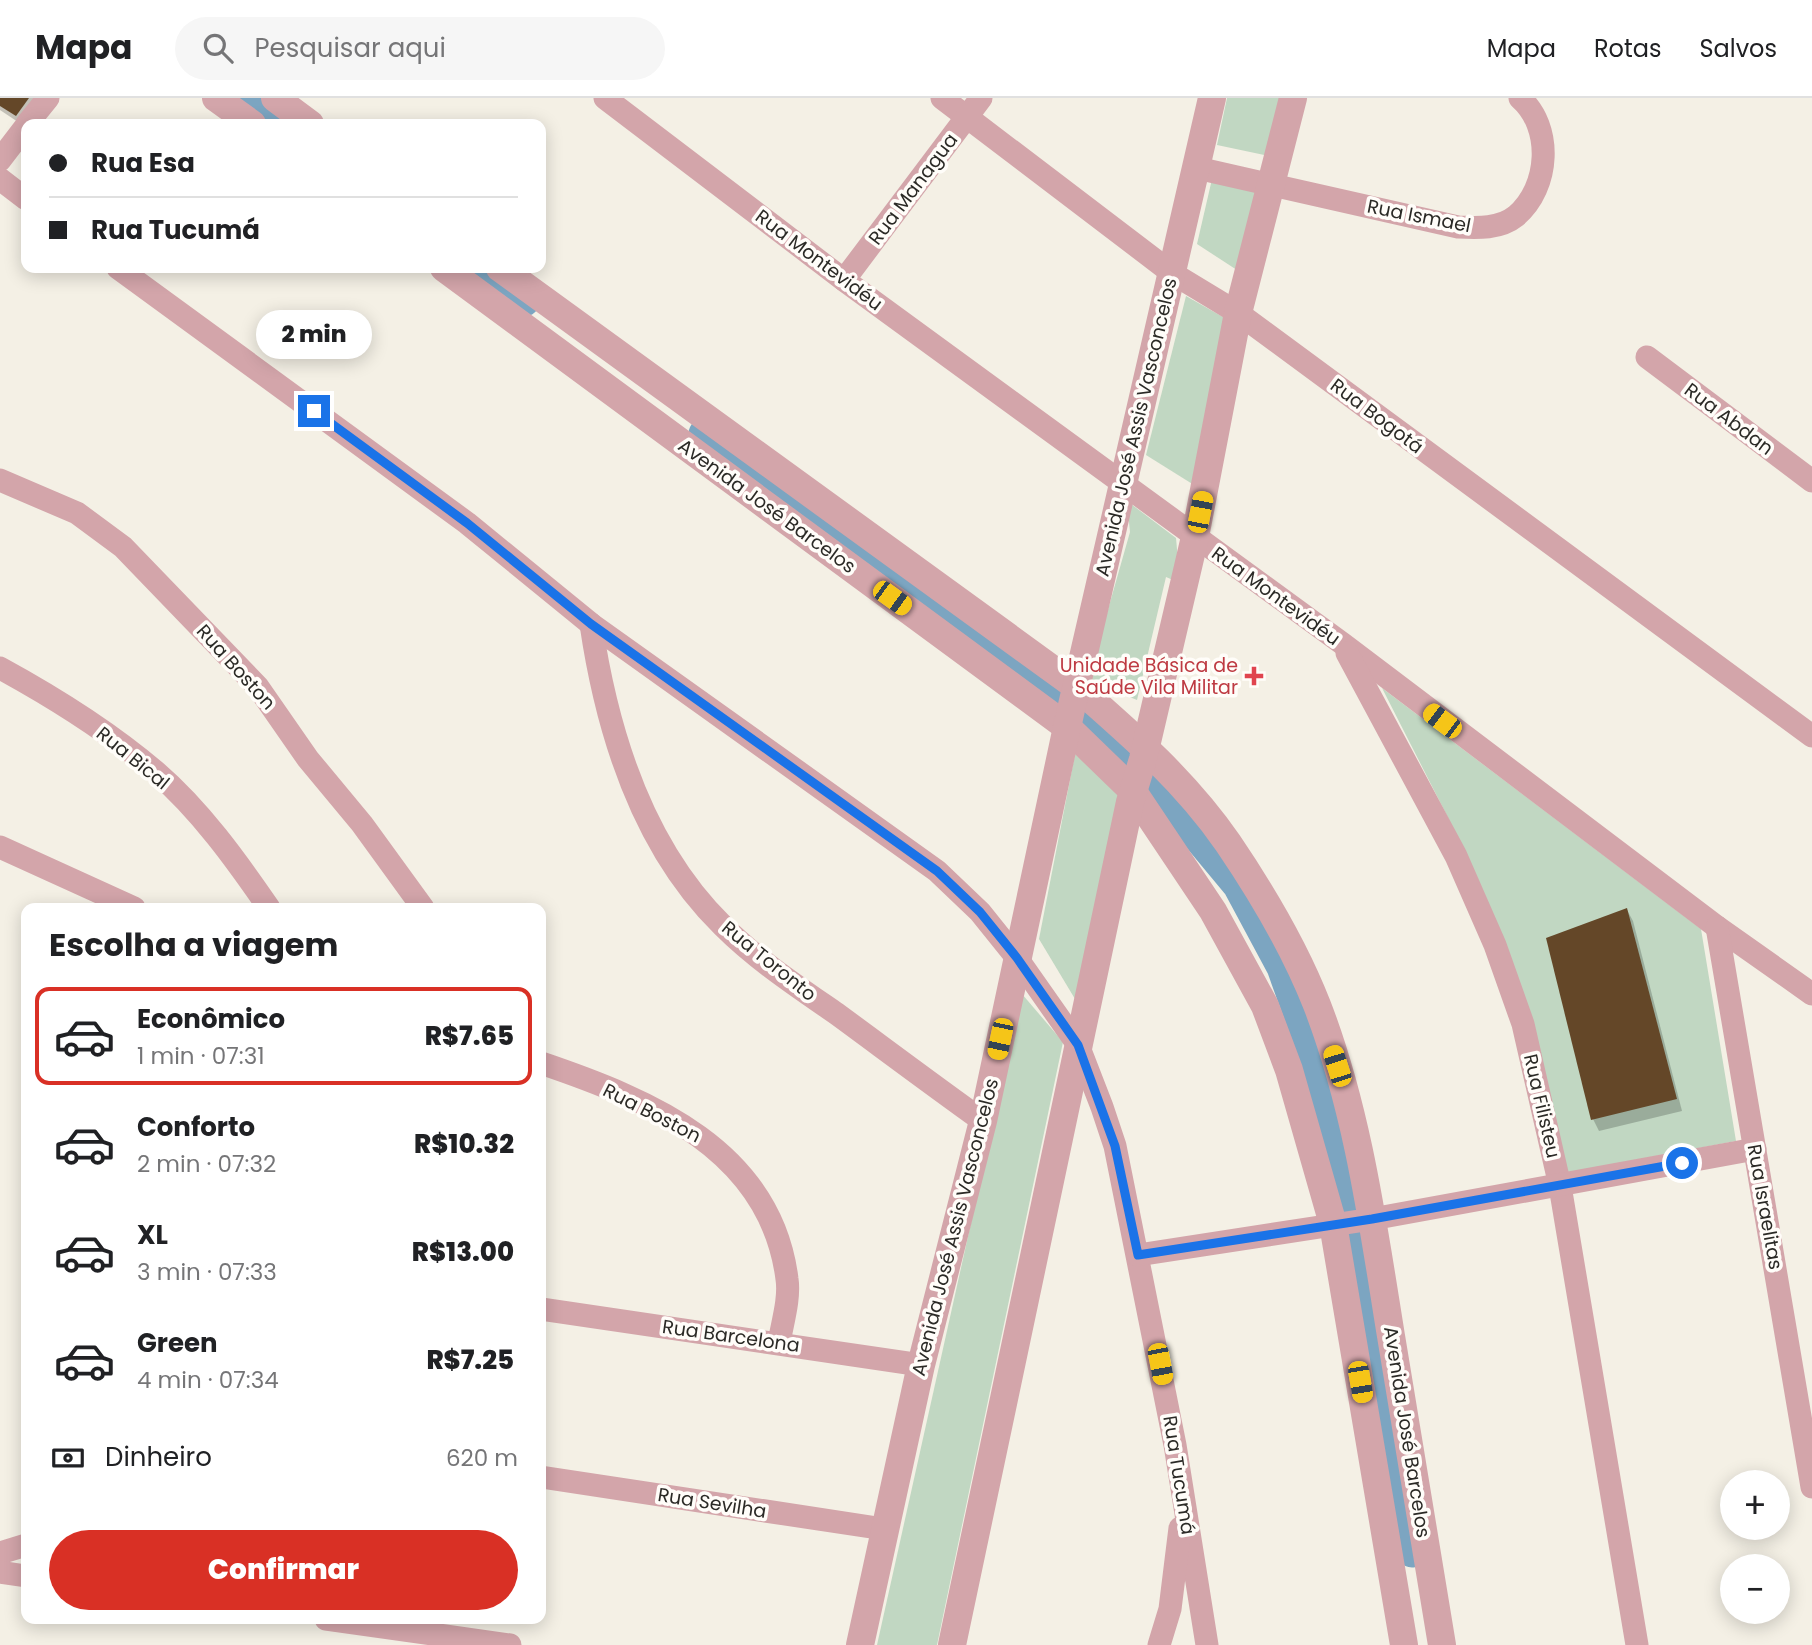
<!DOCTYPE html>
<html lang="pt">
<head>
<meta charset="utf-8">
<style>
	body { margin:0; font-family:Poppins,sans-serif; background:#f6f6f6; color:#202124; height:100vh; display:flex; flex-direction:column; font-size:26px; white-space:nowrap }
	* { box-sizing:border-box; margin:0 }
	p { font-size:23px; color:#757577 }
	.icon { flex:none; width:38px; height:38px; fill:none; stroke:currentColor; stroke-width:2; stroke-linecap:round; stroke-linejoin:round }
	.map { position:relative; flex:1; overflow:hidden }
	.sheet { position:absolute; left:21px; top:805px; width:525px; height:721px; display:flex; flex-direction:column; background:#fff; border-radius:14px; box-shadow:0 4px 18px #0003 }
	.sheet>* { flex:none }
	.top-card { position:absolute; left:21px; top:21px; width:525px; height:154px; border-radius:14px; box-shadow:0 4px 18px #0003; display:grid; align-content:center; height:154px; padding:0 28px; background:#fff }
	.tools { position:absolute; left:1720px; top:1372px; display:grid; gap:14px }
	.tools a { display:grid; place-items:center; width:70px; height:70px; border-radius:50%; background:#fff; box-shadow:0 4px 18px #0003; font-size:35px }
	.end { position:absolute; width:32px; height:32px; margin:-16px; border:9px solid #1a73e8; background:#fff; box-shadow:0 0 0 4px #fff }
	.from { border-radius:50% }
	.bubble { position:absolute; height:49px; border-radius:24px; background:#fff; box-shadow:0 4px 18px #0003; font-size:23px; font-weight:800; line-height:49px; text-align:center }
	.car { position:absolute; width:21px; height:42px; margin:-21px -10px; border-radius:9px; box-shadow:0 0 5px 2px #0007; background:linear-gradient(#f5c518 24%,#345 0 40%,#f5c518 0 76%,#345 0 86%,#f5c518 0) }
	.top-card b { display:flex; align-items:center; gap:24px; height:66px; font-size:26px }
	.top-card b+b { border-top:2px solid #e0e0e0 }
	.top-card i { width:18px; height:18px; background:#202124 }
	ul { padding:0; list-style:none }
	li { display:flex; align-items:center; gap:21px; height:98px; margin:0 14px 10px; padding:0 14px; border:4px solid transparent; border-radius:14px }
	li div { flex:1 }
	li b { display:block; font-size:26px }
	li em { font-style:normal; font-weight:800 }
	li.on { border-color:#d93025 }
	li>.icon { width:63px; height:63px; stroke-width:1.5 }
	h2 { padding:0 28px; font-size:32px; line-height:84px }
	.pay { display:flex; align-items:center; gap:18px; height:77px; padding:0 28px; font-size:26px }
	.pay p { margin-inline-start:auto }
	.button { display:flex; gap:14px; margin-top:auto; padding:14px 28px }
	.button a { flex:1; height:80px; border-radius:42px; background:#d93025; color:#fff; font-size:28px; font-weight:800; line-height:80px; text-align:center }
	header { display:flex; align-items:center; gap:42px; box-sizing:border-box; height:98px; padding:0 35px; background:#fff; border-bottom:2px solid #e0e0e0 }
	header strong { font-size:33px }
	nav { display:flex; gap:38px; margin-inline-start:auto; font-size:24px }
	.search { width:490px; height:63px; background:#f6f6f6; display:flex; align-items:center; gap:18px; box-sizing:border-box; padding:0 24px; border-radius:38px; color:#757577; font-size:26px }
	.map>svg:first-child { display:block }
	.green { fill:#c1d7c2 }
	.shadow { fill:#0003 }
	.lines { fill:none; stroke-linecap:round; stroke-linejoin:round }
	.river { stroke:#7ca5c1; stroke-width:33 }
	.building { fill:#644728 }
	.minor { stroke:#d3a5aa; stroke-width:23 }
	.tertiary { stroke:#d3a5aa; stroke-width:28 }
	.route { stroke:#1a73e8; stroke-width:9 }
	.health-dot { fill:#e0444e; stroke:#fffdf9; stroke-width:2.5 }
	.labels { text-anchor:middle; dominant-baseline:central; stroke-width:7; stroke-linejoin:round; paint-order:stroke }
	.street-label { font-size:19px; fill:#2b2a26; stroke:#fffdf9 }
	.health-label { font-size:19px; fill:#be3a42; stroke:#fffdf9; text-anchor:end }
</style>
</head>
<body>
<header>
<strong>Mapa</strong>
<div class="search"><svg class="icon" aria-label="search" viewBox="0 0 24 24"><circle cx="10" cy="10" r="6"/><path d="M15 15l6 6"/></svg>Pesquisar aqui</div>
<nav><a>Mapa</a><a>Rotas</a><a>Salvos</a></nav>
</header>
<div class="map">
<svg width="1812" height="1547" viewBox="0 0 1812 1547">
	<rect width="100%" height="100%" fill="#f4f0e5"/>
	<g class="green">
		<path d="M1227 0H1280L1269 58 1217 47Z"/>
		<path d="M1212 81 1259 90 1240 174 1197 146Z"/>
		<path d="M1186 198 1230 223 1194 387 1146 357Z"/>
		<path d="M1127 403 1176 440 1180 485 1166 479 1137 602 1088 582 1130 434Z"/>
		<path d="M1382 590 1701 831 1736 1043 1566 1075 1468 759Z"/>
		<path d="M1075 656 1125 700 1075 901 1039 841Z"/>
		<path d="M1022 896 1063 944 937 1547H877Z"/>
	</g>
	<g class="shadow">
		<path d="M0 0H39L21 26 0 12Z"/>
		<path d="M1627 812 1633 823 1682 1013 1599 1033 1593 1021Z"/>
	</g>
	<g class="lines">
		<g class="river">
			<path d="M252 0 287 26"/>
			<path d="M481 170 524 202"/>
			<path d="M705 336 1092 619 1131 657 1239 787 1283 869 1316 961 1342 1062 1412 1453"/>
		</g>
	</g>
	<g class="building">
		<path d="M0 0H29L16 18 0 8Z"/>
		<path d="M1627 810 1677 1001 1591 1022 1546 840Z"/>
	</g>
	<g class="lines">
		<g class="minor">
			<path d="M605 0 844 182 1343 546 1717 829 1812 896"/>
			<path d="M942 0 1172 175 1238 215 1812 638"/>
			<path d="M27 26 48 0"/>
			<path d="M0 62 26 28"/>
			<path d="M1197 70 1458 129C1478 130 1500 131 1516 118 1550 89 1553 29 1520 0"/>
			<path d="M0 81 26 101"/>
			<path d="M118 170 467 425 591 526 937 773 980 814 1017 860 1078 947 1102 1009 1115 1048 1175 1347 1207 1547"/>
			<path d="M844 182 981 0"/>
			<path d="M1647 259 1812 383"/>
			<path d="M0 382 77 415 123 449 258 589 308 661 362 726 423 810"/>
			<path d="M591 526C607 635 642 749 723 828 757 862 798 889 837 916 886 952 934 988 983 1023"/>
			<path d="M1347 555 1456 758 1495 847 1523 926 1560 1088 1637 1547"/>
			<path d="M0 570C55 600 108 633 156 674 200 712 236 762 269 810"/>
			<path d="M0 749 134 810"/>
			<path d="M1717 829 1812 1389"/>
			<path d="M541 965C650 1002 771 1052 787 1181 790 1201 782 1226 779 1245"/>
			<path d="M1138 1157 1372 1121 1755 1051"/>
			<path d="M541 1211 921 1267"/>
			<path d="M541 1379 884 1431"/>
			<path d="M0 1455 26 1447"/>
			<path d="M0 1474 26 1478"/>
			<path d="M326 1521 510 1547"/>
			<path d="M1159 1547 1170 1511 1180 1430"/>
		</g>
		<g class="tertiary">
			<path d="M216 0 252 26"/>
			<path d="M275 0 310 26"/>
			<path d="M444 170 1067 629 1132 692 1213 813 1265 908 1289 972 1333 1126 1404 1547"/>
			<path d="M500 170 1077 589C1132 637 1186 684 1228 745 1262 795 1295 851 1317 907 1358 1013 1373 1127 1391 1238 1408 1341 1425 1444 1442 1547"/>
			<path d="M860 1547 921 1267 983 1023 1067 629 1212 0"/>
			<path d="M952 1547 1130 704 1143 661 1195 439 1238 215 1293 0"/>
		</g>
	</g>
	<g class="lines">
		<path class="route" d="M314 313 467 425 591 526 937 773 980 814 1017 860 1078 947 1115 1048 1138 1157 1372 1121 1682 1065"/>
	</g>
	<path class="health-dot" d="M1250.5 567.5h7v7h7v7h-7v7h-7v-7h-7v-7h7z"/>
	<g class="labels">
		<g class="street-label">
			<text transform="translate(913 91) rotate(-53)">Rua Managua</text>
			<text transform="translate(1419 118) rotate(11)">Rua Ismael</text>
			<text transform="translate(819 162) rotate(37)">Rua Montevidéu</text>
			<text transform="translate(1377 318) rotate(37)">Rua Bogotá</text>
			<text transform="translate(1729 321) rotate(37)">Rua Abdan</text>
			<text transform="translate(1136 329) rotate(-77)">Avenida José Assis Vasconcelos</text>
			<text transform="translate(767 408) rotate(36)">Avenida José Barcelos</text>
			<text transform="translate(1276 498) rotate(36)">Rua Montevidéu</text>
			<text transform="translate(236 569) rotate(48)">Rua Boston</text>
			<text transform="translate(133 660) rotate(39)">Rua Bical</text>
			<text transform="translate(769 863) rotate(39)">Rua Toronto</text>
			<text transform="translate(1542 1008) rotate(77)">Rua Filisteu</text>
			<text transform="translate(652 1015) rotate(27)">Rua Boston</text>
			<text transform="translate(1765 1109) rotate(80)">Rua Israelitas</text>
			<text transform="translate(955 1129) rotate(-76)">Avenida José Assis Vasconcelos</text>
			<text transform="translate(731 1238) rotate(8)">Rua Barcelona</text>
			<text transform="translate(1407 1334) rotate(81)">Avenida José Barcelos</text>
			<text transform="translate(1179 1377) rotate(81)">Rua Tucumá</text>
			<text transform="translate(712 1405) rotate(9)">Rua Sevilha</text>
		</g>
		<g class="health-label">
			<text x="1238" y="567">Unidade Básica de<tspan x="1238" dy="22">Saúde Vila Militar</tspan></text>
		</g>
	</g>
</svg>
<div class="tools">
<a>+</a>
<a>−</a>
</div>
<i class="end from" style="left:1682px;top:1065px"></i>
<i class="end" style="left:314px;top:313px"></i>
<div class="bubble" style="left:256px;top:212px;width:116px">2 min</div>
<i class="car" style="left:1200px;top:414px;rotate:11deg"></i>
<i class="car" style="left:892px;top:500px;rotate:126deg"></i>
<i class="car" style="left:1442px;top:623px;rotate:307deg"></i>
<i class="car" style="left:1000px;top:941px;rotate:192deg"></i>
<i class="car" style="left:1337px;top:968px;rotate:342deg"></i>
<i class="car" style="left:1160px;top:1266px;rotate:169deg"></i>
<i class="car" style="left:1360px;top:1284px;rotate:170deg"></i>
<div class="top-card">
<b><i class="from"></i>Rua Esa</b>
<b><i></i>Rua Tucumá</b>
</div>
<section class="sheet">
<h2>Escolha a viagem</h2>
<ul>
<li class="on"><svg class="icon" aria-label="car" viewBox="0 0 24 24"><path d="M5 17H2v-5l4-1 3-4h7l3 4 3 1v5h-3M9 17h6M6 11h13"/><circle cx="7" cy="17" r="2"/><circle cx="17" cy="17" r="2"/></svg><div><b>Econômico</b><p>1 min · 07:31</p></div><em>R$7.65</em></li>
<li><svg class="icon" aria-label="car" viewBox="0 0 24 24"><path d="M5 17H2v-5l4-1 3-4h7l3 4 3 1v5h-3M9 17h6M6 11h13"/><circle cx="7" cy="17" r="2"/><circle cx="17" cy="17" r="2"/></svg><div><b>Conforto</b><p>2 min · 07:32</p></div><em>R$10.32</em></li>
<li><svg class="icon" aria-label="car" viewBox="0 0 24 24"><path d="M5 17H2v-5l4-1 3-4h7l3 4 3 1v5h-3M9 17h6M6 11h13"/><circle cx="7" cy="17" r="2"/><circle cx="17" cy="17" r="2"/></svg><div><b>XL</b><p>3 min · 07:33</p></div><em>R$13.00</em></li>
<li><svg class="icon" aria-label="car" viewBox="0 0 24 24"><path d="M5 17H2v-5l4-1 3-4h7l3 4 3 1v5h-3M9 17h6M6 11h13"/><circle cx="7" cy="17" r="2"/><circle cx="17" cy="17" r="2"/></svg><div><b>Green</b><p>4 min · 07:34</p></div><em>R$7.25</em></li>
</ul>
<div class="pay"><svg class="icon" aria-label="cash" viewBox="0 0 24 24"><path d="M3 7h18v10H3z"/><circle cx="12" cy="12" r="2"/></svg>Dinheiro<p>620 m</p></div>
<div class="button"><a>Confirmar</a></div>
</section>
</div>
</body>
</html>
